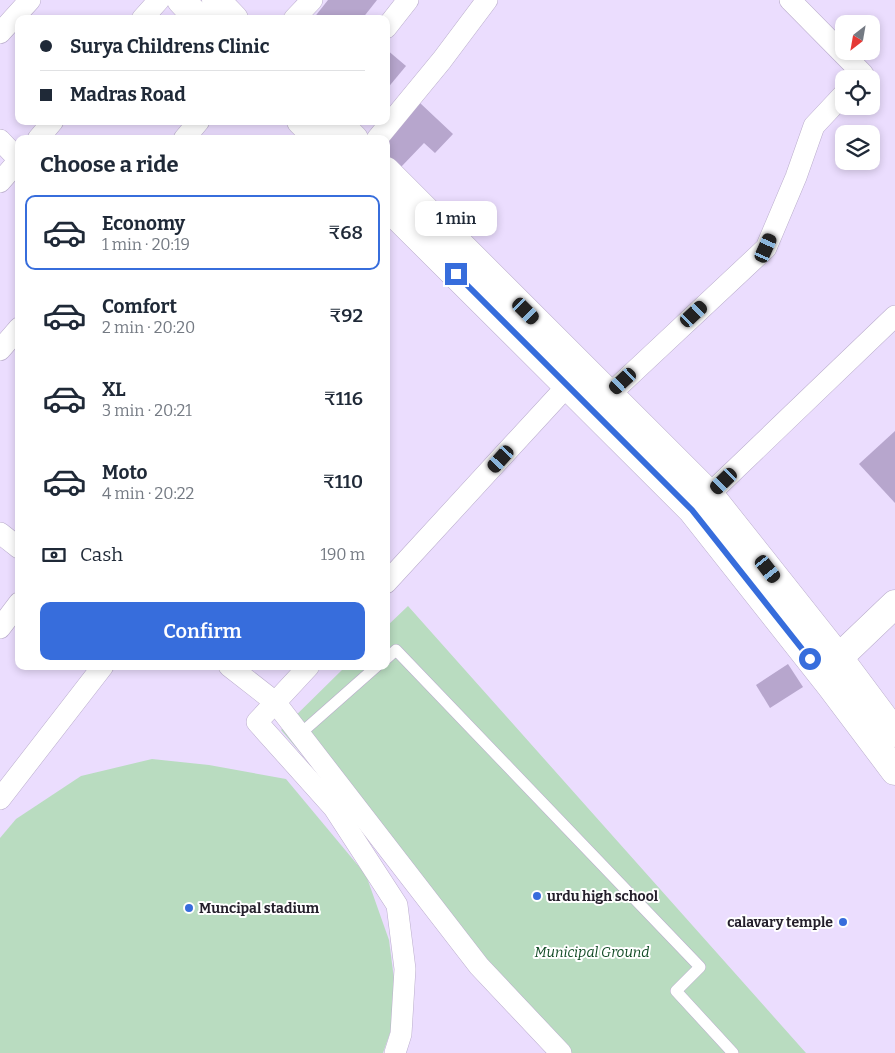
<!DOCTYPE html>
<html lang="en">
<head>
<meta charset="utf-8">
<style>
	body { margin:0; font-family:Bitter,serif; background:#f2f2f3; color:#1f2937; height:100vh; display:flex; flex-direction:column; font-size:19px; white-space:nowrap }
	* { box-sizing:border-box; margin:0 }
	p { font-size:16px; color:#747a83 }
	.icon { flex:none; width:28px; height:28px; fill:none; stroke:currentColor; stroke-width:2; stroke-linecap:round; stroke-linejoin:round }
	.map { position:relative; flex:1; overflow:hidden }
	.drawer { position:absolute; left:15px; top:135px; width:375px; height:535px; display:flex; flex-direction:column; background:#fff; border-radius:10px; box-shadow:0 2px 8px #0003 }
	.drawer>* { flex:none }
	.top-card { position:absolute; left:15px; top:15px; width:375px; height:110px; border-radius:10px; box-shadow:0 2px 8px #0003; display:grid; align-content:center; height:110px; padding:0 25px; background:#fff }
	.needle { width:32px; rotate:211deg }
	.tools { position:absolute; left:835px; top:15px; display:grid; gap:10px }
	.tools a { display:grid; place-items:center; width:45px; height:45px; border-radius:10px; background:#fff; box-shadow:0 2px 8px #0003; font-size:25px }
	.end { position:absolute; width:22px; height:22px; margin:-11px; border:6px solid #376ddc; background:#fff; box-shadow:0 0 0 2px #fff }
	.from { border-radius:50% }
	.bubble { position:absolute; height:35px; border-radius:10px; background:#fff; box-shadow:0 2px 8px #0003; font-size:16px; font-weight:600; line-height:35px; text-align:center }
	.car { position:absolute; width:15px; height:30px; margin:-15px -8px; border-radius:6px; box-shadow:0 0 4px 1px #0007; background:linear-gradient(#222 24%,#8ab4d8 0 40%,#222 0 76%,#8ab4d8 0 86%,#222 0) }
	.top-card b { display:flex; align-items:center; gap:18px; height:48px; font-size:19px }
	.top-card b+b { border-top:1px solid #e0e1e3 }
	.top-card i { width:12px; height:12px; background:#1f2937 }
	ul { padding:0; list-style:none }
	li { display:flex; align-items:center; gap:15px; height:75px; margin:0 10px 8px; padding:0 15px; border:2px solid transparent; border-radius:10px }
	li div { flex:1 }
	li b { display:block; font-size:19px }
	li em { font-style:normal; font-weight:600 }
	li.selected { border-color:#376ddc }
	li>.icon { width:45px; height:45px; stroke-width:1.5 }
	h2 { padding:0 25px; font-size:22px; line-height:60px }
	.pay { display:flex; align-items:center; gap:12px; height:55px; padding:0 25px; font-size:19px }
	.pay p { margin-inline-start:auto }
	.primary-button { display:flex; gap:10px; margin-top:auto; padding:10px 25px }
	.primary-button a { flex:1; height:58px; border-radius:10px; background:#376ddc; color:#fff; font-size:20px; font-weight:600; line-height:58px; text-align:center }
	.map>svg:first-child { display:block }
	.green { fill:#b9dcc0 }
	.building { fill:#b7a6cd }
	.lines { fill:none; stroke-linecap:round; stroke-linejoin:round }
	.service-casing { stroke:#baadcc; stroke-width:12 }
	.minor-casing { stroke:#baadcc; stroke-width:22 }
	.secondary-casing { stroke:#baadcc; stroke-width:29 }
	.service { stroke:#fff; stroke-width:11 }
	.minor { stroke:#fff; stroke-width:21 }
	.secondary { stroke:#fff; stroke-width:28 }
	.route { stroke:#376ddc; stroke-width:6 }
	.poi-dot { fill:#376ddc; stroke:#fff; stroke-width:2 }
	.labels { text-anchor:middle; dominant-baseline:central; stroke-width:4; stroke-linejoin:round; paint-order:stroke }
	.poi-label { font-size:14px; font-weight:bold; fill:#241f2b; stroke:#fff; text-anchor:start }
	.park-label { font-size:14px; font-style:italic; fill:#104a24; stroke:#fff }
</style>
</head>
<body>
<div class="map">
<svg width="895" height="1053" viewBox="0 0 895 1053">
	<rect width="100%" height="100%" fill="#ebddfe"/>
	<g class="green">
		<path d="M408 606 806 1053H557L281 730 346 666H386V627Z"/>
		<path d="M152 759 209 765 286 779 366 875 389 940 398 1010 383 1053H0V838L16 819 81 776Z"/>
	</g>
	<g class="building">
		<path d="M328 0H377L362 19H313Z"/>
		<path d="M386 49 406 66 386 90Z"/>
		<path d="M420 103 453 134 435 153 424 143 401 167 386 153V138Z"/>
		<path d="M895 431V503L859 464Z"/>
		<path d="M788 664 803 687 770 708 756 685Z"/>
	</g>
	<g class="lines">
		<g class="service-casing">
			<g id="service">
				<path d="M386 659 396 650 700 967 676 991 733 1053"/>
				<path d="M300 734 377 666"/>
			</g>
		</g>
		<g class="minor-casing">
			<g id="minor">
				<path d="M790 0 863 74 859 79"/>
				<path d="M142 19 159 0"/>
				<path d="M294 19 312 0"/>
				<path d="M386 28 408 0"/>
				<path d="M0 33 30 0"/>
				<path d="M38 139 53 121"/>
				<path d="M184 139 199 121"/>
				<path d="M377 139 442 60 487 0"/>
				<path d="M0 140 19 160"/>
				<path d="M0 182 19 160"/>
				<path d="M0 350 19 328"/>
				<path d="M609 395 766 248 796 177 814 126 844 94"/>
				<path d="M698 505 895 316"/>
				<path d="M0 533 19 548"/>
				<path d="M386 583 568 385"/>
				<path d="M0 628 19 603"/>
				<path d="M229 666 275 702 479 966 561 1053"/>
				<path d="M309 666 257 722 334 808 397 905 405 969 401 1034 395 1053"/>
				<path d="M0 799 103 666"/>
			</g>
		</g>
		<g class="secondary-casing">
			<g id="secondary">
				<path d="M181 0 199 19"/>
				<path d="M216 0 234 19"/>
				<path d="M301 121 319 139"/>
				<path d="M336 121 354 139"/>
				<path d="M386 171 709 494 839 658 895 733"/>
				<path d="M386 205 692 510 831 686 895 771"/>
				<path d="M826 670 895 604"/>
			</g>
		</g>
		<use href="#service" class="service"/>
		<use href="#minor" class="minor"/>
		<use href="#secondary" class="secondary"/>
	</g>
	<g class="lines">
		<path class="route" d="M456 274 692 510 810 659"/>
	</g>
	<g class="poi-dot">
		<circle cx="537" cy="896" r="5"/>
		<circle cx="189" cy="908" r="5"/>
		<circle cx="843" cy="922" r="5"/>
	</g>
	<g class="labels">
		<g class="poi-label">
			<text x="547" y="896">urdu high school</text>
			<text x="199" y="908">Muncipal stadium</text>
			<text x="833" y="922" text-anchor="end">calavary temple</text>
		</g>
		<g class="park-label">
			<text x="592" y="952">Municipal Ground</text>
		</g>
	</g>
</svg>
<div class="tools">
<a><svg class="needle" viewBox="-14 -14 28 28"><path d="M0-13l5 13h-10z" fill="#e53935"/><path d="M0 13l5-13h-10z" fill="#747a83"/></svg></a>
<a><svg class="icon" aria-label="locate" viewBox="0 0 24 24"><circle cx="12" cy="12" r="6"/><path d="M12 2v4M12 18v4M2 12h4M18 12h4"/></svg></a>
<a><svg class="icon" aria-label="layers" viewBox="0 0 24 24"><path d="M12 4l9 5-9 5-9-5zM3 14l9 5 9-5"/></svg></a>
</div>
<i class="end from" style="left:810px;top:659px"></i>
<i class="end" style="left:456px;top:274px"></i>
<div class="bubble" style="left:415px;top:201px;width:82px">1 min</div>
<i class="car" style="left:766px;top:248px;rotate:24deg"></i>
<i class="car" style="left:526px;top:311px;rotate:135deg"></i>
<i class="car" style="left:694px;top:314px;rotate:47deg"></i>
<i class="car" style="left:623px;top:381px;rotate:227deg"></i>
<i class="car" style="left:501px;top:459px;rotate:222deg"></i>
<i class="car" style="left:724px;top:481px;rotate:226deg"></i>
<i class="car" style="left:768px;top:569px;rotate:142deg"></i>
<div class="top-card">
<b><i class="from"></i>Surya Childrens Clinic</b>
<b><i></i>Madras Road</b>
</div>
<section class="drawer">
<h2>Choose a ride</h2>
<ul>
<li class="selected"><svg class="icon" aria-label="car" viewBox="0 0 24 24"><path d="M5 17H2v-5l4-1 3-4h7l3 4 3 1v5h-3M9 17h6M6 11h13"/><circle cx="7" cy="17" r="2"/><circle cx="17" cy="17" r="2"/></svg><div><b>Economy</b><p>1 min · 20:19</p></div><em>₹68</em></li>
<li><svg class="icon" aria-label="car" viewBox="0 0 24 24"><path d="M5 17H2v-5l4-1 3-4h7l3 4 3 1v5h-3M9 17h6M6 11h13"/><circle cx="7" cy="17" r="2"/><circle cx="17" cy="17" r="2"/></svg><div><b>Comfort</b><p>2 min · 20:20</p></div><em>₹92</em></li>
<li><svg class="icon" aria-label="car" viewBox="0 0 24 24"><path d="M5 17H2v-5l4-1 3-4h7l3 4 3 1v5h-3M9 17h6M6 11h13"/><circle cx="7" cy="17" r="2"/><circle cx="17" cy="17" r="2"/></svg><div><b>XL</b><p>3 min · 20:21</p></div><em>₹116</em></li>
<li><svg class="icon" aria-label="car" viewBox="0 0 24 24"><path d="M5 17H2v-5l4-1 3-4h7l3 4 3 1v5h-3M9 17h6M6 11h13"/><circle cx="7" cy="17" r="2"/><circle cx="17" cy="17" r="2"/></svg><div><b>Moto</b><p>4 min · 20:22</p></div><em>₹110</em></li>
</ul>
<div class="pay"><svg class="icon" aria-label="cash" viewBox="0 0 24 24"><path d="M3 7h18v10H3z"/><circle cx="12" cy="12" r="2"/></svg>Cash<p>190 m</p></div>
<div class="primary-button"><a>Confirm</a></div>
</section>
</div>
</body>
</html>
